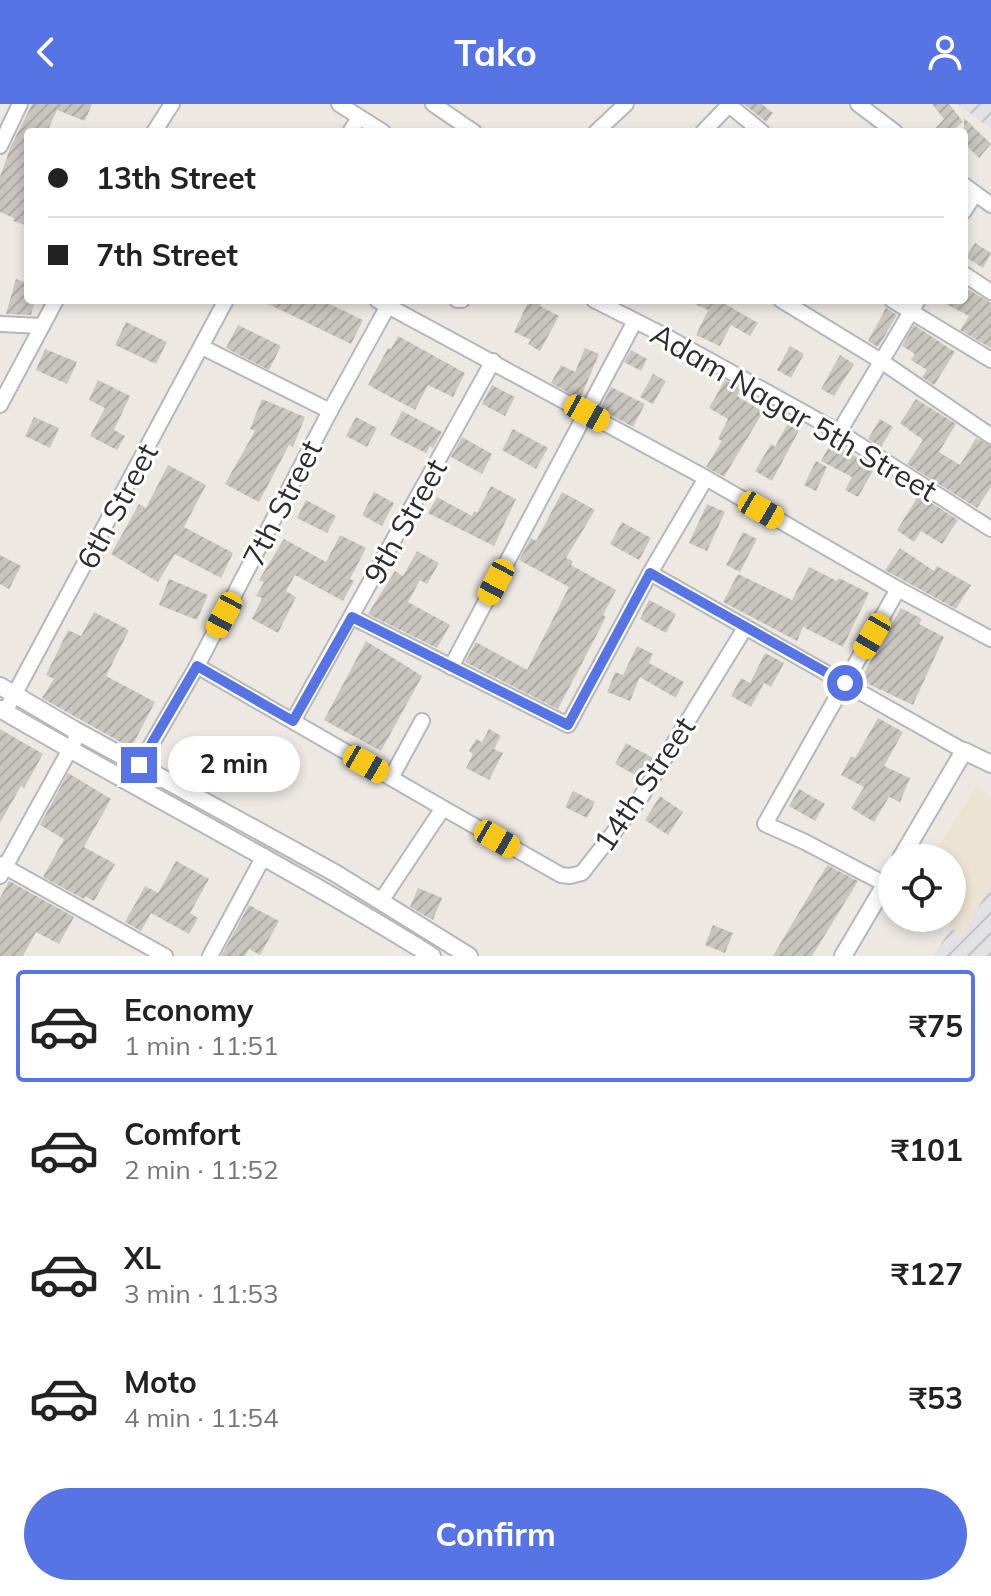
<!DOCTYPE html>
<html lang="en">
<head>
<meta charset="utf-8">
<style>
	body { margin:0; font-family:Mulish,sans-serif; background:#f6f6f6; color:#222; height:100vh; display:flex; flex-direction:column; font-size:30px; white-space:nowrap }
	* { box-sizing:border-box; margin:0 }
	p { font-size:26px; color:#767676 }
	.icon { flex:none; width:44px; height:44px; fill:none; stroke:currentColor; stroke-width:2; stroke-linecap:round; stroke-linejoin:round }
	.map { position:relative; height:852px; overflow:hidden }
	.panel { display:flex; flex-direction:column; background:#fff; flex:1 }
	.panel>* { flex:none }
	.banner { position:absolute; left:24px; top:24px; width:944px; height:176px; border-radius:8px; box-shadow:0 4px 12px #0003; display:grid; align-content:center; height:176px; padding:0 24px; background:#fff }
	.fabs { position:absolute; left:878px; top:740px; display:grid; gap:16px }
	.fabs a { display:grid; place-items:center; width:88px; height:88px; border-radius:50%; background:#fff; box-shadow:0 4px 12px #0003; font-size:40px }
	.end { position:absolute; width:36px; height:36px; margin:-18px; border:10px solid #5774e4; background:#fff; box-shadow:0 0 0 4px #fff }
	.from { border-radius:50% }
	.bubble { position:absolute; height:56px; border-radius:28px; background:#fff; box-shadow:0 4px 12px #0003; font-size:26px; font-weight:700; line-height:56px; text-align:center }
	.car { position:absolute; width:24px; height:48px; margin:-24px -12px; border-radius:10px; box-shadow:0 0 6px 2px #0007; background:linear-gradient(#f5c518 24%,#345 0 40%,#f5c518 0 76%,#345 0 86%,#f5c518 0) }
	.banner b { display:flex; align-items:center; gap:28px; height:76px; font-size:30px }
	.banner b+b { border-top:2px solid #e0e0e0 }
	.banner i { width:20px; height:20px; background:#222 }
	ul { padding:14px 0 0; list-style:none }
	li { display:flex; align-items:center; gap:24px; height:112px; margin:0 16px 12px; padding:0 8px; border:4px solid transparent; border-radius:8px }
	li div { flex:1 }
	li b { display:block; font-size:30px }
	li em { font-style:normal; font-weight:700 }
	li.active { border-color:#5774e4 }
	li>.icon { width:72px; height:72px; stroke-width:1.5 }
	.button { display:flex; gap:16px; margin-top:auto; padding:16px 24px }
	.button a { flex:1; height:92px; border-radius:48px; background:#5774e4; color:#fff; font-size:32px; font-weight:700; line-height:92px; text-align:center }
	header { display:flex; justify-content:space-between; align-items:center; height:104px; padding:0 24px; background:#5774e4; color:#fff; font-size:36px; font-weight:700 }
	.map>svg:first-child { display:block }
	.industrial { fill:url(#industrial-furrows) }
	.education { fill:#ece3d3 }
	.building { fill:url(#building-hatch) }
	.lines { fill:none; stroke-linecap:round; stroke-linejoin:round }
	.minor-casing { stroke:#b5b7bf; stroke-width:18 }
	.tertiary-casing { stroke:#b5b7bf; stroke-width:20 }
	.minor { stroke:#fff; stroke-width:14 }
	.tertiary { stroke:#fff; stroke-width:16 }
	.route { stroke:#5774e4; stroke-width:10 }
	.labels { text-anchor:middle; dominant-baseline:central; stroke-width:6; stroke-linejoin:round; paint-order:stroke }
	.street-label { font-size:30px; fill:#2d2d2d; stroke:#fff }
</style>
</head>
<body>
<header><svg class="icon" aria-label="back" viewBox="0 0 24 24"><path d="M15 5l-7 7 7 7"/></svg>Tako<svg class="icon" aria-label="person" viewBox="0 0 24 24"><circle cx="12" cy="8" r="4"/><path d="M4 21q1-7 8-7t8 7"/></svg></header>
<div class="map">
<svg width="991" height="852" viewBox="0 0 991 852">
	<defs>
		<pattern id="industrial-furrows" width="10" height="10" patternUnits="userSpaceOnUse" patternTransform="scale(2)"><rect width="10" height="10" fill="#e2e1e6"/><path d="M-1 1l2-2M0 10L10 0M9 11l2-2" fill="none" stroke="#c2c1c6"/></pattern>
		<pattern id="building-hatch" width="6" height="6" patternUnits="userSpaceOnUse" patternTransform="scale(2)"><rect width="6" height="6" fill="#c9c6c0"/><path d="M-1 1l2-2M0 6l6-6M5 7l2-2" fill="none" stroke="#adaaa5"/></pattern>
	</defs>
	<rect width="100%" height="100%" fill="#ede8e2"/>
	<g class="industrial">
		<path d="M958 0H991V25Z"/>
		<path d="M991 764V852H933Z"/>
	</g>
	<path class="education" d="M976 683 991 693V781L962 831 934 814H952V754H931Z"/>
	<g class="building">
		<path d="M32 0H92L85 17 57 6 47 28H28V122L13 117 14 114 0 108V73L11 42Z"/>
		<path d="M744 0H762L773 9 766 18Z"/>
		<path d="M932 0H949L963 18 950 28H932L944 15Z"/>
		<path d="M964 14 991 40 979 54 964 39Z"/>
		<path d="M975 139 991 149 983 164 966 153Z"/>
		<path d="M16 175 28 179V196H35L31 211 6 210Z"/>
		<path d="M964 183 991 199V244L960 226 969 212 938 196H964Z"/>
		<path d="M260 196H321L363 216 351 240Z"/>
		<path d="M529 196H542L540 202 559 212 540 247 528 240 531 236 514 228Z"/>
		<path d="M686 196H727L725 200 758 219 750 232 731 221 720 242 696 231 708 206Z"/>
		<path d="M886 204 897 211 878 243 868 237Z"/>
		<path d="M126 218 167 238 156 260 115 241Z"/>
		<path d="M238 221 281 242 269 266 226 244Z"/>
		<path d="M914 221 955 248 934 281 922 273 927 266 911 256 915 250 902 242Z"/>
		<path d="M398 232 465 269 453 293 428 281 415 306 368 281 388 244 391 245Z"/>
		<path d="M790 242 804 250 791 274 777 266Z"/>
		<path d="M585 244 599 250 580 295 551 279 561 261 575 268Z"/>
		<path d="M45 245 77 258 67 280 36 266Z"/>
		<path d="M631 246 647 255 641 267 624 258Z"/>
		<path d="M840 251 854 260 834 292 821 285Z"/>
		<path d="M653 270 666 277 653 300 640 293Z"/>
		<path d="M98 276 130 292 114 326 125 332 117 346 90 332 105 304 89 296Z"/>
		<path d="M725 276 741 285 737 292 763 308 724 373 706 363 722 337 718 335 728 315 709 304Z"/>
		<path d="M492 281 515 293 505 312 482 300Z"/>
		<path d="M611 283 645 300 633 323 600 305Z"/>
		<path d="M262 295 305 313 293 343 289 341 259 398 225 380 255 327 250 325Z"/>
		<path d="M916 295 956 320 939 348 960 361 976 334 991 342V383L977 404 907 360 923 336 900 319Z"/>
		<path d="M402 307 442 328 433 344 430 342 426 349 390 331Z"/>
		<path d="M34 313 59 324 50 344 25 332Z"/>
		<path d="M356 313 377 324 367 343 346 332Z"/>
		<path d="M791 313 803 319 772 377 755 367 771 340 775 343Z"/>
		<path d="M880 315 893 323 881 343 868 335Z"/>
		<path d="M513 325 548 344 536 365 502 346Z"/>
		<path d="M462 333 492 350 482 370 451 353Z"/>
		<path d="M831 339 875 363 858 393 845 386 852 373 821 357Z"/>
		<path d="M816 357 827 363 816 387 804 381Z"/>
		<path d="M168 361 206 381 184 423 233 449 221 474 175 450 158 478 111 450 139 400 146 404Z"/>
		<path d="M491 382 516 395 494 442 428 409 437 393 472 412 474 407 477 409Z"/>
		<path d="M374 388 394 399 382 422 362 411Z"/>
		<path d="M562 388 595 406 566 454 573 457 571 461 616 486 603 511 606 513 558 605 465 558 476 538 527 566 569 483 519 456 531 434 536 437Z"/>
		<path d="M919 391 958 416 942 440 921 427 914 438 897 426Z"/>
		<path d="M306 396 336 412 327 429 297 414Z"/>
		<path d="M707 400 725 408 707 447 689 439Z"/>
		<path d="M622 418 651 434 639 456 610 440Z"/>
		<path d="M743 428 757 435 740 468 726 461Z"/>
		<path d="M340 431 366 444 350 475 354 477 343 497 295 471 286 487 296 493 278 529 252 515 262 494 256 492 264 478 259 476 284 435 326 458Z"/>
		<path d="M900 444 934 467 937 462 971 481 956 505 885 466Z"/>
		<path d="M417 447 439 459 427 480 420 476 408 498 450 521 437 544 368 510 395 467 403 472Z"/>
		<path d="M0 451 21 462 9 485 0 480Z"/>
		<path d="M809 463 837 477 839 474 869 489 843 543 803 523 797 537 723 498 738 470 792 496Z"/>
		<path d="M169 475 208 491 197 516 159 501Z"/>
		<path d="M649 496 676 510 666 529 640 515Z"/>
		<path d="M901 504 922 515 919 520 944 533 913 601 860 576Z"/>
		<path d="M94 508 129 526 106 572 155 598 131 644 42 594 54 575 46 571 68 526 81 532Z"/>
		<path d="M366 537 422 572 381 647 324 616Z"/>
		<path d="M637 542 653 550 649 559 684 578 676 594 640 573 630 597 607 588 615 568 623 571Z"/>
		<path d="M765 549 784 559 771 583 764 579 751 603 731 592 741 574 750 579Z"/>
		<path d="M878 614 903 628 884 662 910 674 900 698 889 693 874 718 851 704 864 683 841 671 851 652 855 654Z"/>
		<path d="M0 625 43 650 24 684 21 682 0 719Z"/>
		<path d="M489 625 501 632 494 645 503 649 489 676 466 664 473 650 469 647 476 635 482 638Z"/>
		<path d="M626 639 653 654 641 674 615 660Z"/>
		<path d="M68 669 111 695 84 743 115 760 94 797 85 792 84 795 43 773 64 735 40 721Z"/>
		<path d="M799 685 825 700 815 717 789 702Z"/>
		<path d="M573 687 595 698 587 714 565 703Z"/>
		<path d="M660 692 683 708 668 731 645 716Z"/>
		<path d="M176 757 209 775 190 809 198 814 189 830 151 809 141 827 125 818 145 782 158 789Z"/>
		<path d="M827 761 858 777 812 852H773Z"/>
		<path d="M9 777 74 813 59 840 36 828 23 852H0V794Z"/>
		<path d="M418 784 442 794 433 816 410 803Z"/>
		<path d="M249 801 279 817 260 851 249 845 245 852H221Z"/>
		<path d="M713 821 733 829 725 849 705 841Z"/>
	</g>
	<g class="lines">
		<g class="minor-casing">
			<g id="minor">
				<path d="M339 0 383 28"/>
				<path d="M433 0 474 28"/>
				<path d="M858 0 895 28"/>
				<path d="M729 1 762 28"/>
				<path d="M154 28 172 0"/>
				<path d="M350 28 359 14"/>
				<path d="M596 28 626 0"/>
				<path d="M703 28 730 0"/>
				<path d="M0 42 20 0"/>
				<path d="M964 81 991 101"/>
				<path d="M964 107 975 90"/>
				<path d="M964 170 991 188"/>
				<path d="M377 196 706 374 898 485 991 535"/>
				<path d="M457 196H462"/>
				<path d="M594 196 671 235 839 328 991 425"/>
				<path d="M781 196 881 257 991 332"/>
				<path d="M892 196 991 256"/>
				<path d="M0 220 42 222"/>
				<path d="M202 243 330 307"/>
				<path d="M0 301 56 196"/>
				<path d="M839 328 918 196"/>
				<path d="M650 469 964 647"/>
				<path d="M352 513 568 621 650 469 706 374"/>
				<path d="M197 562 443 704"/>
				<path d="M451 563 635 217"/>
				<path d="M5 608 226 196"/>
				<path d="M293 617 493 257"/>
				<path d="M391 674 422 617"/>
				<path d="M129 679 197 562 330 307 388 202"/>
				<path d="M0 760 165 852"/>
				<path d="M0 772 79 629"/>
				<path d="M885 780 805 738 765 720 898 485"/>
				<path d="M381 797 443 704 561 771 570 772 582 769 639 696 745 524"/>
				<path d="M210 852 264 752"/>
			</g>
		</g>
		<g class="tertiary-casing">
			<g id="tertiary">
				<path d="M0 582 73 625 335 769 469 852"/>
				<path d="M0 605C143 689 291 764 432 852"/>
				<path d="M901 754 964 647 991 660"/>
				<path d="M843 852 892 769"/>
			</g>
		</g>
		<use href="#minor" class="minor"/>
		<use href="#tertiary" class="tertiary"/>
	</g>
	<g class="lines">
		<path class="route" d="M139 661 197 562 293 617 352 513 568 621 650 469 845 579"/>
	</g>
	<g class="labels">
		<g class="street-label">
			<text transform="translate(794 308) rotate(30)">Adam Nagar 5th Street</text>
			<text transform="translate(282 399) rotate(-63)">7th Street</text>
			<text transform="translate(117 402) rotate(-62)">6th Street</text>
			<text transform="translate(405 417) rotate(-61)">9th Street</text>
			<text transform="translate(644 680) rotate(-56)">14th Street</text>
		</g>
	</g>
</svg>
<div class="fabs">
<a><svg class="icon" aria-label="locate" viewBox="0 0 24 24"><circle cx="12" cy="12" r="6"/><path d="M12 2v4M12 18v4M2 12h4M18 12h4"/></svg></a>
</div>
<i class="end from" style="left:845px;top:579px"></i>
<i class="end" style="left:139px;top:661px"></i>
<div class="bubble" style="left:168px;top:632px;width:132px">2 min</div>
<i class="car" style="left:587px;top:309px;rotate:119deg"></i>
<i class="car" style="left:761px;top:406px;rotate:120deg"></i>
<i class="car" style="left:496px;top:478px;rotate:208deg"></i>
<i class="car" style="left:224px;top:511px;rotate:208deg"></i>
<i class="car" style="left:872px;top:532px;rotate:210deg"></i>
<i class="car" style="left:366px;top:660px;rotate:120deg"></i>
<i class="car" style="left:497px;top:735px;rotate:120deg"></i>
<div class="banner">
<b><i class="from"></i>13th Street</b>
<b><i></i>7th Street</b>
</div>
</div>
<section class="panel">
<ul>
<li class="active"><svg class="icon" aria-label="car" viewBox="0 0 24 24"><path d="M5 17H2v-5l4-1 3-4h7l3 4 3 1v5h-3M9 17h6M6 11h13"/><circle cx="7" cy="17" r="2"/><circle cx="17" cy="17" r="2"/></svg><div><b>Economy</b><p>1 min · 11:51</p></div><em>₹75</em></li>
<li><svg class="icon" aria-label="car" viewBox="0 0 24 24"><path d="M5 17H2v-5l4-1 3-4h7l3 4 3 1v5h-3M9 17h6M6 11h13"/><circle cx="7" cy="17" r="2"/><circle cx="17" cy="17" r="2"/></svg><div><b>Comfort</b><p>2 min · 11:52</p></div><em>₹101</em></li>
<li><svg class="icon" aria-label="car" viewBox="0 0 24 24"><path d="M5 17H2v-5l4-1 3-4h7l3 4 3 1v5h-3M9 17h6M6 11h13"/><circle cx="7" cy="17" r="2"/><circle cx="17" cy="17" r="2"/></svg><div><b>XL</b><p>3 min · 11:53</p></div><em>₹127</em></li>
<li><svg class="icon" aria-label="car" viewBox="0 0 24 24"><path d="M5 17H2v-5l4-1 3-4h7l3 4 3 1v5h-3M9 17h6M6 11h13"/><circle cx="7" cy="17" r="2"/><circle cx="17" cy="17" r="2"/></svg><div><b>Moto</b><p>4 min · 11:54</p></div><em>₹53</em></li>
</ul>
<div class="button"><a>Confirm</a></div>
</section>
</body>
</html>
